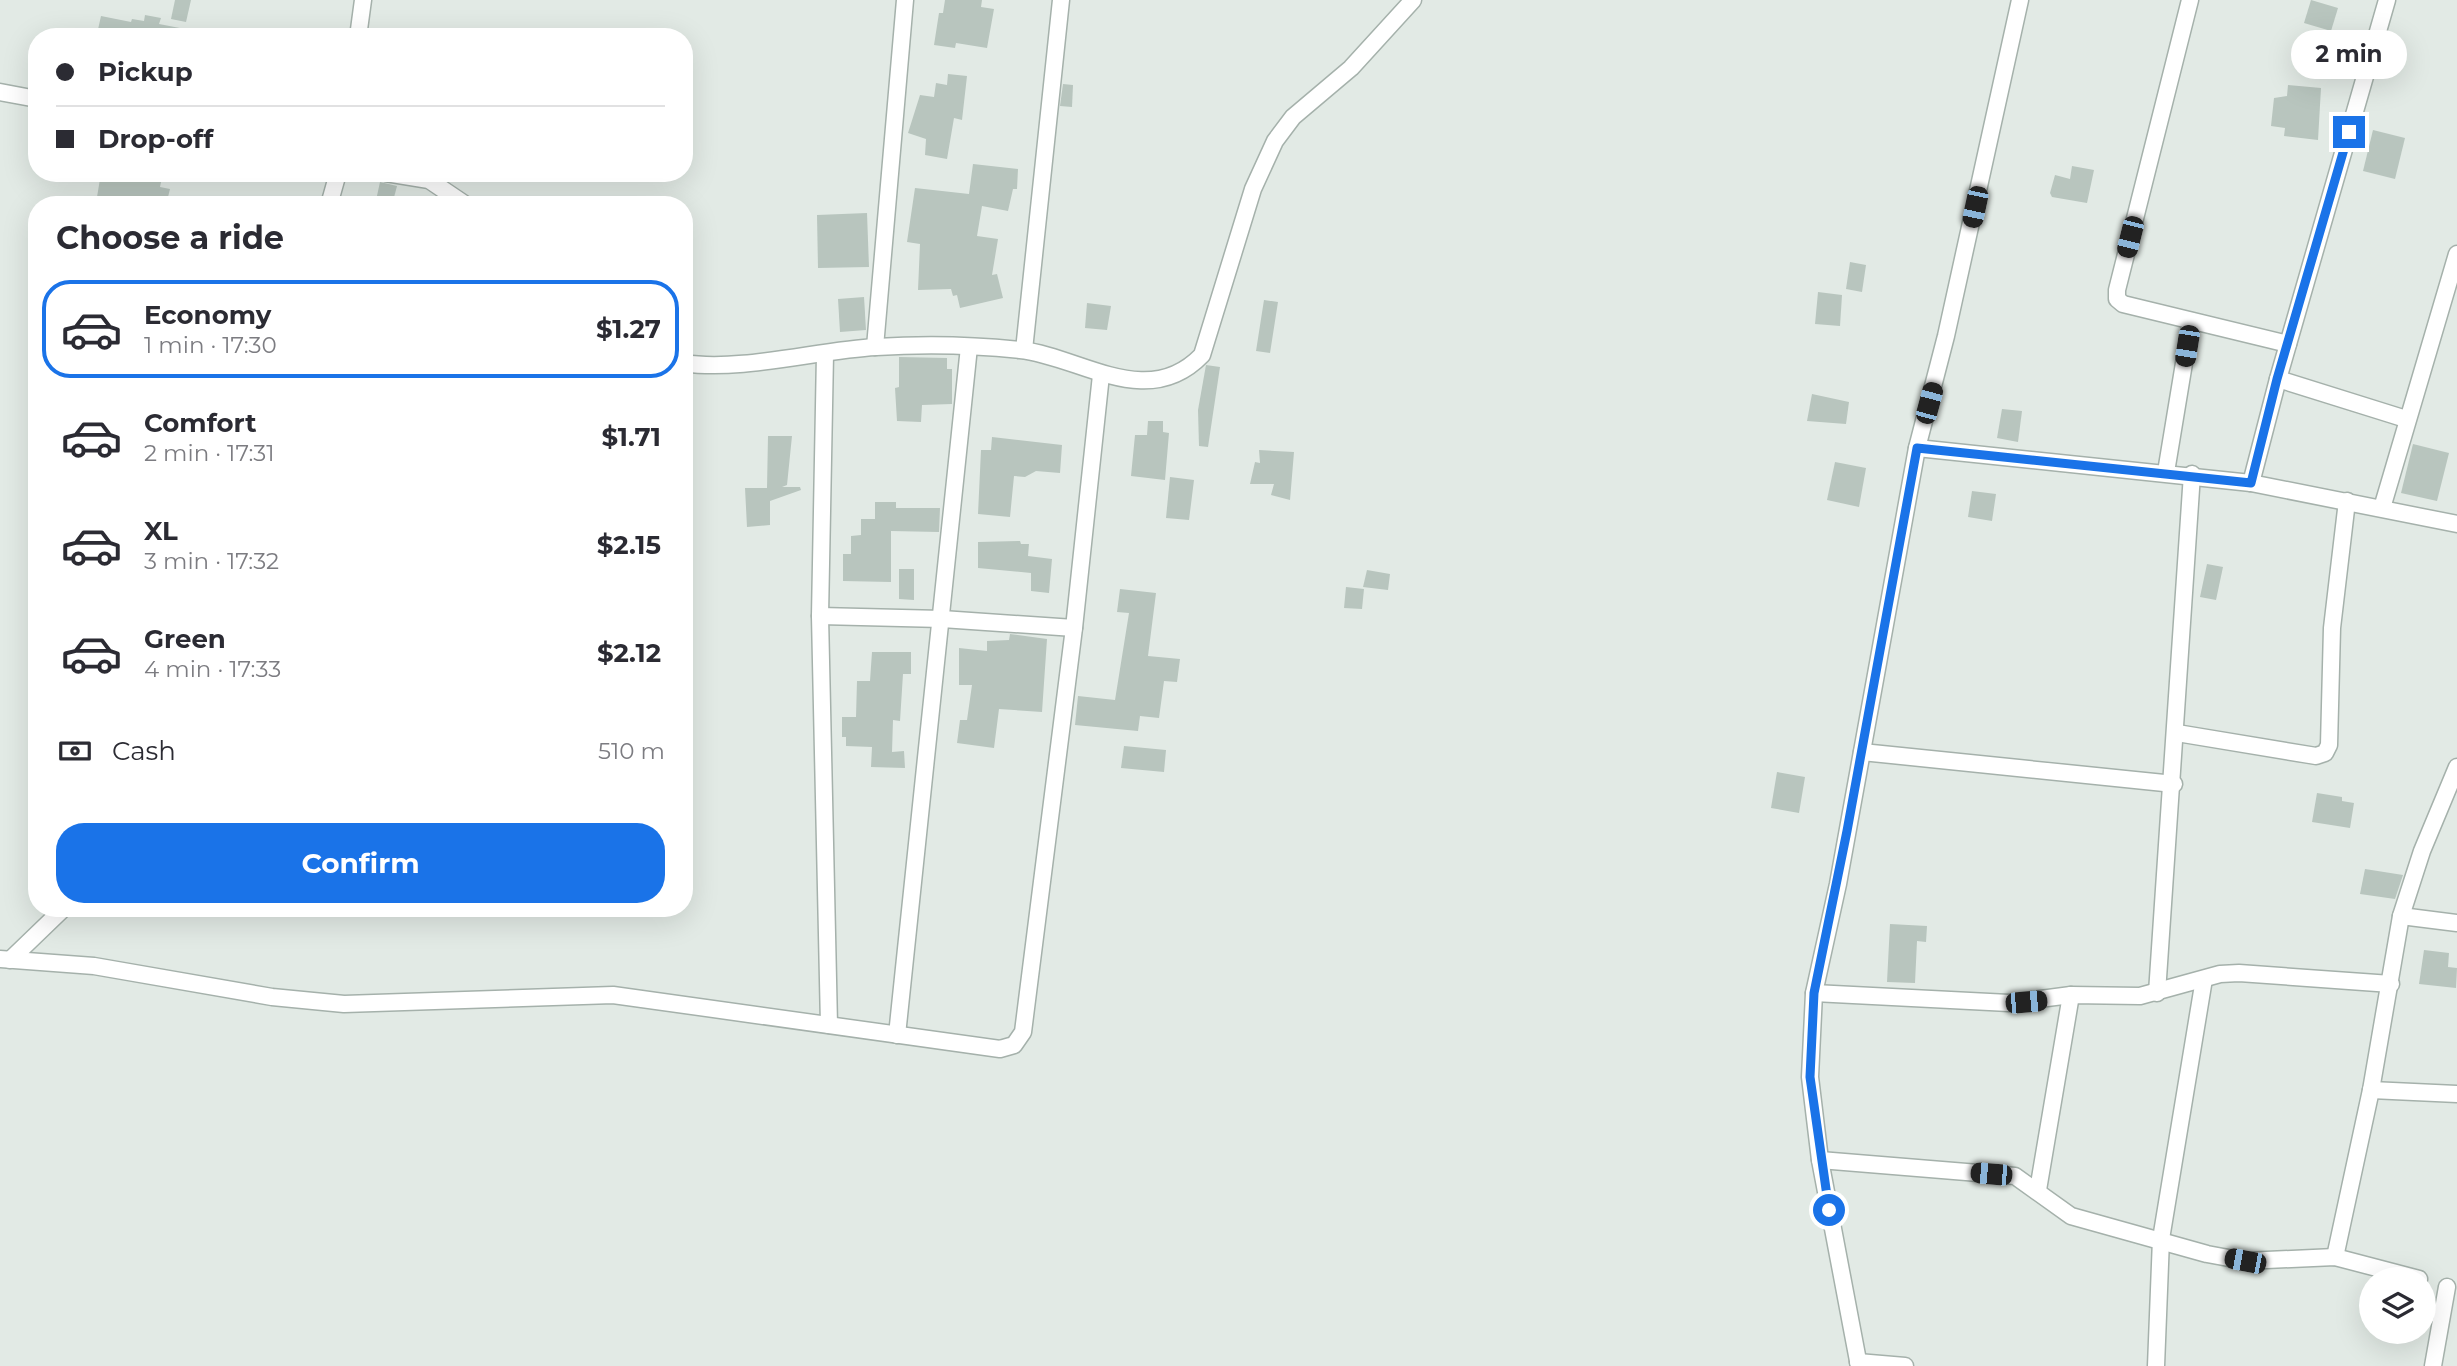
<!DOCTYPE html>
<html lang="en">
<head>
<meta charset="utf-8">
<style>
	body { margin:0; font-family:Montserrat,sans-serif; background:#f2f2f3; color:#2b2b33; height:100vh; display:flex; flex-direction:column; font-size:26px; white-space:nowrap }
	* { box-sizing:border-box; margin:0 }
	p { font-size:23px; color:#7c7c81 }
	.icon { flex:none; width:38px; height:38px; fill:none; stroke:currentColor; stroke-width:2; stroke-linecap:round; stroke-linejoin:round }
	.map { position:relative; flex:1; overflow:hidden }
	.side { position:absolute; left:28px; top:196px; width:665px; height:721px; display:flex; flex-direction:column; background:#fff; border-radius:28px; box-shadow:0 7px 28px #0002 }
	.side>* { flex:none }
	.top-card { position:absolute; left:28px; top:28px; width:665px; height:154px; border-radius:28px; box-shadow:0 7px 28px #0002; display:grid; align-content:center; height:154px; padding:0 28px; background:#fff }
	.tools { position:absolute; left:2359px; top:1267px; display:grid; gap:14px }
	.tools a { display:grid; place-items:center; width:77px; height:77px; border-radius:50%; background:#fff; box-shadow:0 7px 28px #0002; font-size:35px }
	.end { position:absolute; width:32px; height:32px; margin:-16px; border:9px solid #1a73e8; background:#fff; box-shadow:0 0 0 4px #fff }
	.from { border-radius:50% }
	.bubble { position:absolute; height:49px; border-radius:24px; background:#fff; box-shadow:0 7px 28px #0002; font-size:23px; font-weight:700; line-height:49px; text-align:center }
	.car { position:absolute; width:21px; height:42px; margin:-21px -10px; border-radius:9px; box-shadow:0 0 5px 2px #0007; background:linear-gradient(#222 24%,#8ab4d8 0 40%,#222 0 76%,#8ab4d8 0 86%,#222 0) }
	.top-card b { display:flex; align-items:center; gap:24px; height:66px; font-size:26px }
	.top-card b+b { border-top:2px solid #e1e1e2 }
	.top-card i { width:18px; height:18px; background:#2b2b33 }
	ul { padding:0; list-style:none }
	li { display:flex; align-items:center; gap:21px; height:98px; margin:0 14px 10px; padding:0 14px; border:4px solid transparent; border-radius:28px }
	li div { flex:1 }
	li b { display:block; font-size:26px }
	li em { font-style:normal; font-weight:700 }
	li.current { border-color:#1a73e8 }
	li>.icon { width:63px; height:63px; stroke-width:1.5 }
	h2 { padding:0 28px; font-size:32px; line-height:84px }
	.pay { display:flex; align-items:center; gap:18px; height:77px; padding:0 28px; font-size:26px }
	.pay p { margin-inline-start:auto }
	.button { display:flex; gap:14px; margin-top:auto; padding:14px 28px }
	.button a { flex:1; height:80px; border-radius:28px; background:#1a73e8; color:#fff; font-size:28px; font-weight:700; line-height:80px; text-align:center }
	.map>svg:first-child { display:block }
	.building { fill:#b8c5be }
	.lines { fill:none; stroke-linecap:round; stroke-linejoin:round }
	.minor-casing { stroke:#a5b1ab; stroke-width:19 }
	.minor { stroke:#fff; stroke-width:16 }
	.route { stroke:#1a73e8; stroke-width:9 }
</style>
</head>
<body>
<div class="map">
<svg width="2457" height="1366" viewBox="0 0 2457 1366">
	<rect width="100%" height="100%" fill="#e2eae5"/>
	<g class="building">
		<path d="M175 0H191L186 22 171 19Z"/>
		<path d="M945 0H982L981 7 994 9 987 48 956 43 955 48 934 45 939 13H943Z"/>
		<path d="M2311 0 2338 8 2331 31 2304 23Z"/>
		<path d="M145 15 161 18 159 24 185 29 184 37H112L97 34 101 16 131 22 132 19 144 21Z"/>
		<path d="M948 74 967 76 962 120 954 118 947 159 925 155 926 139 908 133 920 95 934 97 936 83 947 85Z"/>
		<path d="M1063 84 1073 85 1072 107 1060 106Z"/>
		<path d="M2288 85 2321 88 2318 140 2284 136 2285 128 2271 126 2274 98 2287 96Z"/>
		<path d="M2373 130 2405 138 2395 179 2363 171Z"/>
		<path d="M973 164 1018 169 1017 189H1013L1008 211 982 206 977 236 998 239 992 275 997 274 1003 298 960 308 957 295 953 296 951 289 918 290 920 244 907 242 915 188 969 194Z"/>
		<path d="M2072 166 2094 170 2087 203 2052 197 2050 193 2055 175 2070 179Z"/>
		<path d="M101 173H163L160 187 170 189 166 205 96 203Z"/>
		<path d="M380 182 397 186 392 205H375Z"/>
		<path d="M867 213 869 267 818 268 817 215Z"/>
		<path d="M1850 262 1866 265 1862 292 1846 289Z"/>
		<path d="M1818 292 1842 295 1840 326 1815 324Z"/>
		<path d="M864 297 866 330 840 332 838 299Z"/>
		<path d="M1264 300 1278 302 1270 353 1256 351Z"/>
		<path d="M1087 303 1111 306 1107 330 1085 328Z"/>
		<path d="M899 357 947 358V369H952V404L922 405 921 422 897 421 895 388 899 387Z"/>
		<path d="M1206 365 1220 367 1208 447 1199 446 1198 410Z"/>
		<path d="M1812 394 1849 402 1846 424 1807 421Z"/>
		<path d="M2002 409 2022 411 2018 442 1997 438Z"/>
		<path d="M1148 421H1163V432L1169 433 1165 480 1131 476 1135 435H1147Z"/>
		<path d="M768 436H792L787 485 782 487H800L801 490 770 501V525L747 527 745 488H767Z"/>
		<path d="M992 437 1062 445 1060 473 1036 471 1025 477 1014 476 1010 517 978 514 981 450H991Z"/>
		<path d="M2413 444 2449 453 2437 501 2401 493Z"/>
		<path d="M1259 450 1294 452 1290 500 1271 495 1274 484H1250L1255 462 1260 463Z"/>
		<path d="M1835 462 1866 468 1859 507 1827 500Z"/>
		<path d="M1170 477 1194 480 1189 520 1166 518Z"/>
		<path d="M1972 491 1996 494 1992 521 1968 517Z"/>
		<path d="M875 502H896V508H940L939 532 891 531V582L843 581V554H851V536L861 535V519H875Z"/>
		<path d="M1020 541 1021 544H1029L1028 556 1052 559 1049 593 1031 591V573L978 568V542Z"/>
		<path d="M2207 564 2223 567 2216 600 2200 597Z"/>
		<path d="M899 569H914V600L899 599Z"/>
		<path d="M1367 570 1390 574 1388 590 1363 587Z"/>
		<path d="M1346 587 1364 589 1362 609 1344 608Z"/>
		<path d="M1120 589 1156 593 1148 656 1180 659 1177 682 1164 681 1159 718 1140 716 1138 731 1075 725 1078 696 1115 700 1129 613 1117 612Z"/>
		<path d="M1010 634 1047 639 1042 712 999 709 994 748 957 743 960 720H967L972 685H959V648L987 651V641L1009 640Z"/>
		<path d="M872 652H911V674H903L900 721 893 720 892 752 904 751 905 768 871 767 872 747 846 746V737H842V717H856L857 681H870Z"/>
		<path d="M1124 746 1166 750 1164 772 1121 768Z"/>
		<path d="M1777 772 1805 777 1799 813 1771 808Z"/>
		<path d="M2317 793 2342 797V801L2354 803 2350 828 2312 822Z"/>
		<path d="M2365 869 2403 875 2395 899 2360 894Z"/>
		<path d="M1890 924 1927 926 1926 942 1917 941 1915 983 1887 982Z"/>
		<path d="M2424 950 2449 953 2448 967 2457 968 2456 988 2419 984Z"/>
	</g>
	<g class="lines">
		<g class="minor-casing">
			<g id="minor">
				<path d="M2190 0 2117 290V299L2123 304 2288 344"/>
				<path d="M358 37 363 0"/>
				<path d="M0 92 37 99"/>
				<path d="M386 173 429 180 466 205"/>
				<path d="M329 205 338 173"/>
				<path d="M875 347 905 0"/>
				<path d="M1024 350 1061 0"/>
				<path d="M825 354 820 616 829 1025"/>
				<path d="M684 363C740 372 819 350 876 347 923 344 974 345 1020 350 1080 356 1147 412 1202 355L1253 189 1275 141 1293 117 1351 68 1413 0"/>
				<path d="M2278 379 2406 419"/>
				<path d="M1917 448 2251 483 2457 524"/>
				<path d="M2166 472 2191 321"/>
				<path d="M2251 483 2278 379 2387 0"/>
				<path d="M2382 508 2457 254"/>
				<path d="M820 616 942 619 1074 628"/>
				<path d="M2177 733 2316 756 2325 753 2329 745 2332 628 2347 501"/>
				<path d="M1862 752 2174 784"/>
				<path d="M2401 916 2457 923"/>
				<path d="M0 959 94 966 272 997 344 1004 613 995 1000 1049 1014 1045 1023 1032 1074 628 1101 375"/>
				<path d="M10 960 64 908"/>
				<path d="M1814 993 2009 1003 2071 995 2140 996 2220 974 2239 973 2391 984"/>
				<path d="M2157 993 2192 474"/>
				<path d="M897 1035 969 347"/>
				<path d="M2371 1090 2457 1094"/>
				<path d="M1820 1160 2015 1176 2071 1216 2207 1254 2245 1261 2335 1257 2419 1279"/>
				<path d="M2038 1190 2071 995"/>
				<path d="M2335 1257 2371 1090 2401 916 2422 851 2457 767"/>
				<path d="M1858 1362 1905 1366"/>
				<path d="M1859 1366 1820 1160 1810 1077 1814 993 1838 884 1917 448 1946 336 2020 0"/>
				<path d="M2156 1366 2161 1239 2204 979"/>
				<path d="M2433 1366 2447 1287"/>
			</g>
		</g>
		<use href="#minor" class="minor"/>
	</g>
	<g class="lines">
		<path class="route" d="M1829 1210 1810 1077 1814 993 1847 831 1917 448 2251 483 2277 379 2349 132"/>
	</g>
</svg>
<div class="tools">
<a><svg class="icon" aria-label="layers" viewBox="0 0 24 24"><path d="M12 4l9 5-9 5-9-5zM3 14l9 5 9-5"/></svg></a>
</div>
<i class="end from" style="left:1829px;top:1210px"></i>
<i class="end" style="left:2349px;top:132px"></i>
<div class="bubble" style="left:2291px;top:30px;width:116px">2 min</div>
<i class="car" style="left:1975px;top:207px;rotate:192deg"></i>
<i class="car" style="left:2130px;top:237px;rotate:194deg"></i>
<i class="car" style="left:2187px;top:346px;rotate:189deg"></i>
<i class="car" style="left:1929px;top:403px;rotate:15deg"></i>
<i class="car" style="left:2026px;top:1002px;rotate:85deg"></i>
<i class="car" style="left:1991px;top:1174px;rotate:275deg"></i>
<i class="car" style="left:2245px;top:1261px;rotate:281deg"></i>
<div class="top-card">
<b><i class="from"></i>Pickup</b>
<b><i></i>Drop-off</b>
</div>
<section class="side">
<h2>Choose a ride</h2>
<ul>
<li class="current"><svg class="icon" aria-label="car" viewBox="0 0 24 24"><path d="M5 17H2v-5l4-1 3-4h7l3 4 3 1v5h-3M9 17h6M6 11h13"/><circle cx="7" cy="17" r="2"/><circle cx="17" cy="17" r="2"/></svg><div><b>Economy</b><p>1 min · 17:30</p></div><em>$1.27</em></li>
<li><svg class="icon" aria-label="car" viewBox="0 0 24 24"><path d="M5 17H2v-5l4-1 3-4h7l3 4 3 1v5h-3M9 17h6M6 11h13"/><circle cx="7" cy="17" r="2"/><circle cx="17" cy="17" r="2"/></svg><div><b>Comfort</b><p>2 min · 17:31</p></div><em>$1.71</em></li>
<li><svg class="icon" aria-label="car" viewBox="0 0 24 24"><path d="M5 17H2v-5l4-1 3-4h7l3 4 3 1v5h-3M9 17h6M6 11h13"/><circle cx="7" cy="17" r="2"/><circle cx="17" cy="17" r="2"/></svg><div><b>XL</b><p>3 min · 17:32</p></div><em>$2.15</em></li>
<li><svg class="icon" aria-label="car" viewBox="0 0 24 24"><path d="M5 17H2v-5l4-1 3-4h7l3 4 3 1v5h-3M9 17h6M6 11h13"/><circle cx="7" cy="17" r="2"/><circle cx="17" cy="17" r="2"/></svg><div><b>Green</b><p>4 min · 17:33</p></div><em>$2.12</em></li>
</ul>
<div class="pay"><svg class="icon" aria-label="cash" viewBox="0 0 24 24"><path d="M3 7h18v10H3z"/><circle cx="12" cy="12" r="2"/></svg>Cash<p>510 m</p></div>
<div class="button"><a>Confirm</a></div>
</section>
</div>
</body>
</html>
